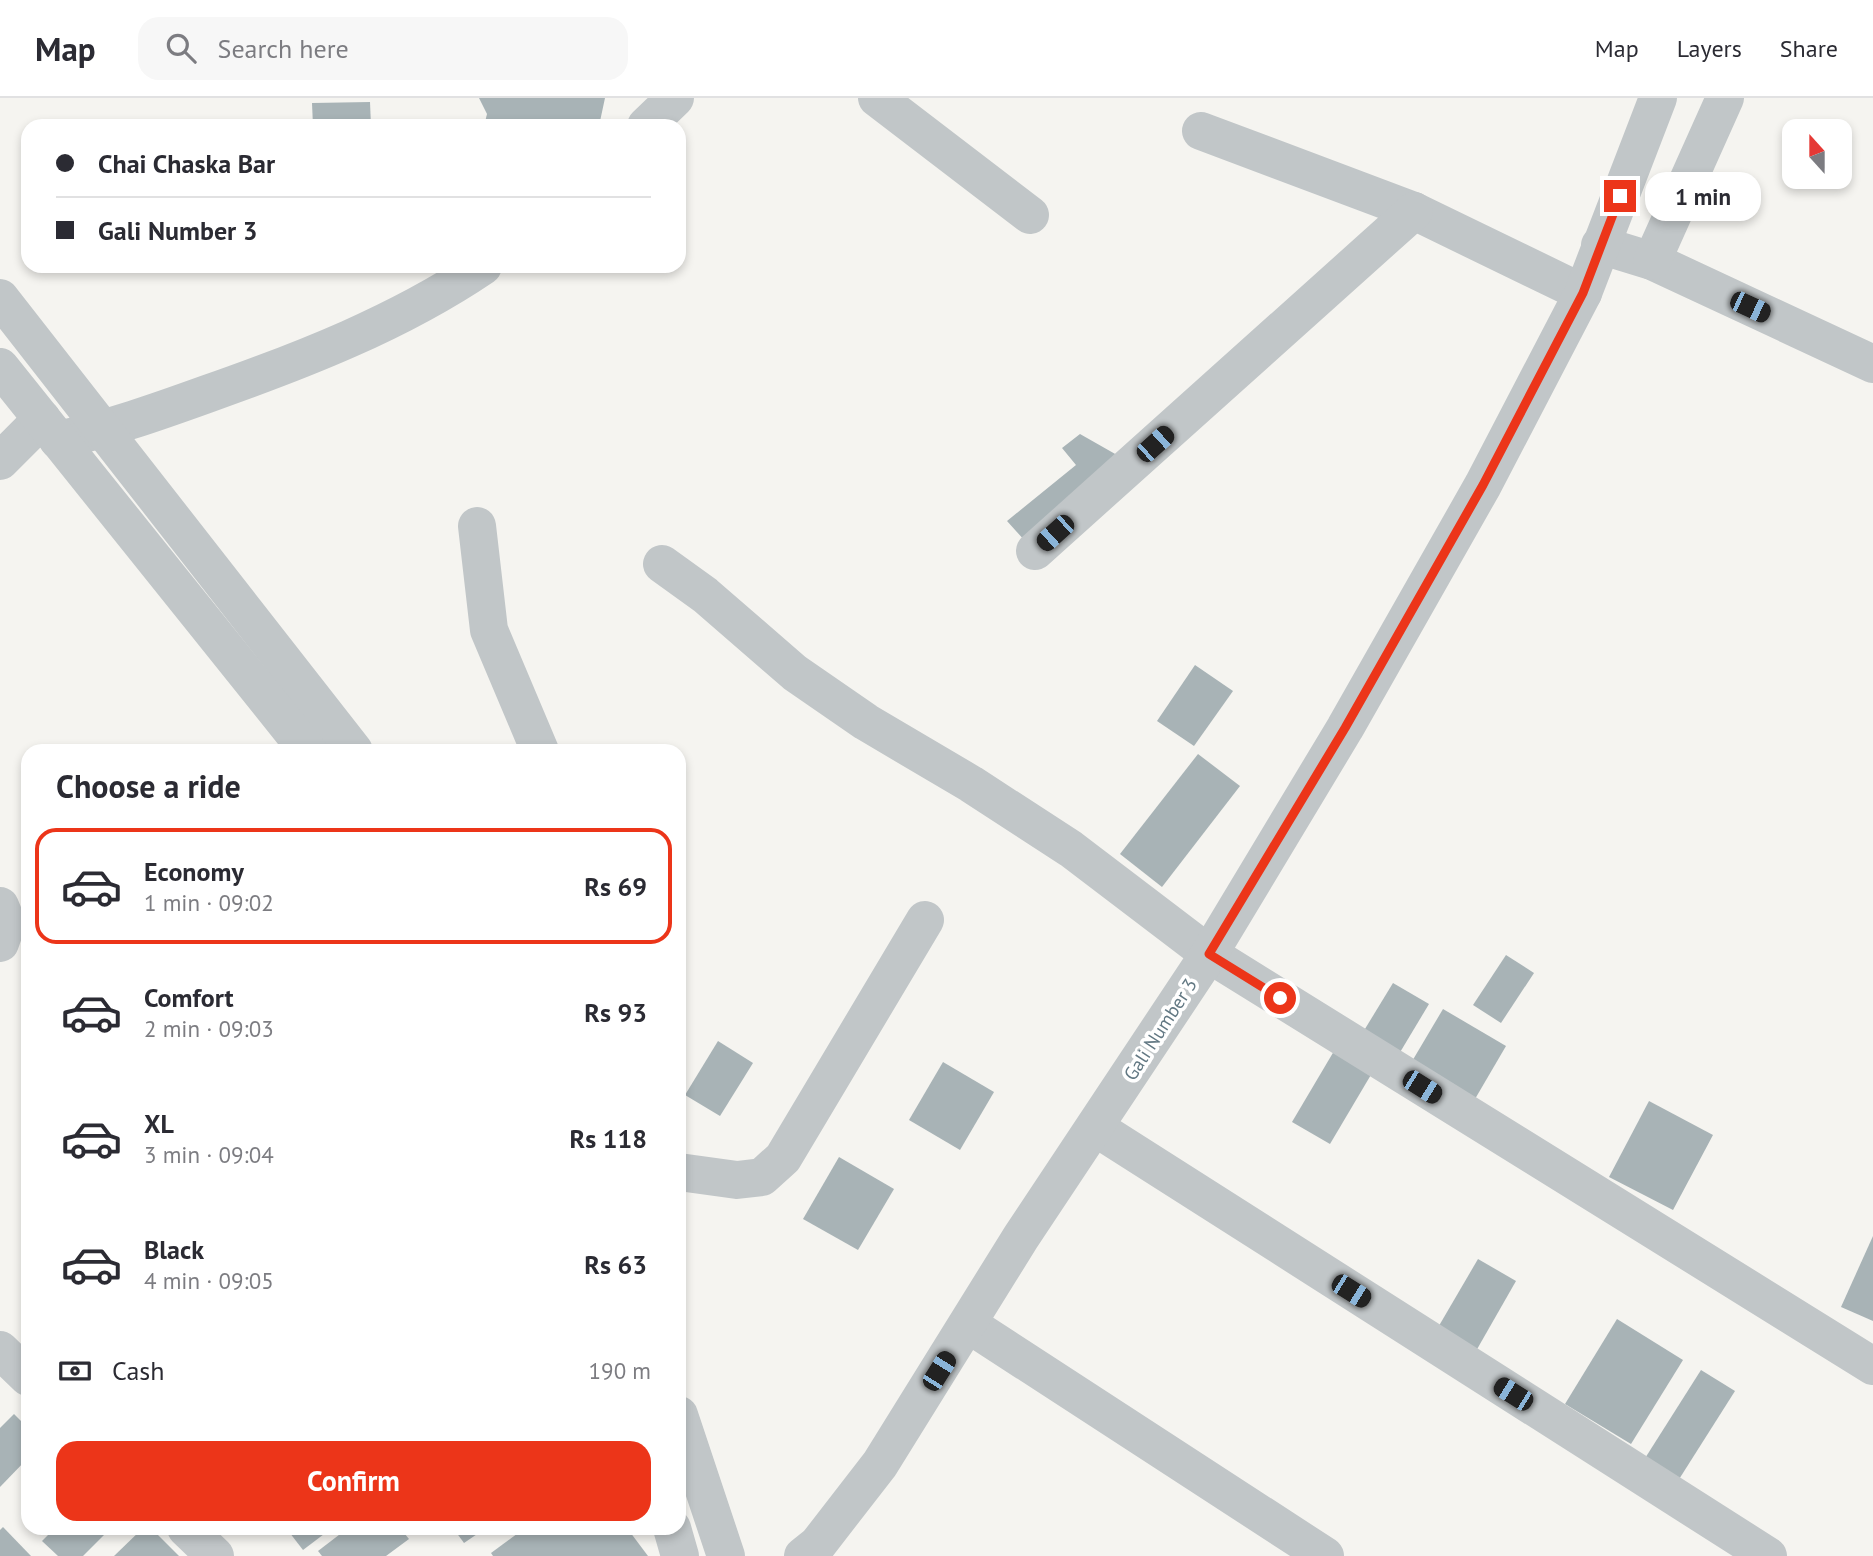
<!DOCTYPE html>
<html lang="en">
<head>
<meta charset="utf-8">
<style>
	body { margin:0; font-family:"PT Sans",sans-serif; background:#f7f7f7; color:#2b2b33; height:100vh; display:flex; flex-direction:column; font-size:26px; white-space:nowrap }
	* { box-sizing:border-box; margin:0 }
	p { font-size:23px; color:#7c7c81 }
	.icon { flex:none; width:38px; height:38px; fill:none; stroke:currentColor; stroke-width:2; stroke-linecap:round; stroke-linejoin:round }
	.map { position:relative; flex:1; overflow:hidden }
	.sheet { position:absolute; left:21px; top:646px; width:665px; height:791px; display:flex; flex-direction:column; background:#fff; border-radius:21px; box-shadow:0 4px 10px #0003 }
	.sheet>* { flex:none }
	.guide { position:absolute; left:21px; top:21px; width:665px; height:154px; border-radius:21px; box-shadow:0 4px 10px #0003; display:grid; align-content:center; height:154px; padding:0 35px; background:#fff }
	.needle { width:46px; rotate:339deg }
	.tools { position:absolute; left:1782px; top:21px; display:grid; gap:14px }
	.tools a { display:grid; place-items:center; width:70px; height:70px; border-radius:14px; background:#fff; box-shadow:0 4px 10px #0003; font-size:35px }
	.end { position:absolute; width:32px; height:32px; margin:-16px; border:9px solid #ec3519; background:#fff; box-shadow:0 0 0 4px #fff }
	.from { border-radius:50% }
	.bubble { position:absolute; height:49px; border-radius:21px; background:#fff; box-shadow:0 4px 10px #0003; font-size:23px; font-weight:800; line-height:49px; text-align:center }
	.car { position:absolute; width:21px; height:42px; margin:-21px -10px; border-radius:9px; box-shadow:0 0 5px 2px #0007; background:linear-gradient(#222 24%,#8ab4d8 0 40%,#222 0 76%,#8ab4d8 0 86%,#222 0) }
	.guide b { display:flex; align-items:center; gap:24px; height:66px; font-size:26px }
	.guide b+b { border-top:2px solid #e1e1e2 }
	.guide i { width:18px; height:18px; background:#2b2b33 }
	ul { padding:0; list-style:none }
	li { display:flex; align-items:center; gap:21px; height:116px; margin:0 14px 10px; padding:0 21px; border:4px solid transparent; border-radius:21px }
	li div { flex:1 }
	li b { display:block; font-size:26px }
	li em { font-style:normal; font-weight:800 }
	li.selected { border-color:#ec3519 }
	li>.icon { width:63px; height:63px; stroke-width:1.5 }
	h2 { padding:0 35px; font-size:32px; line-height:84px }
	.pay { display:flex; align-items:center; gap:18px; height:77px; padding:0 35px; font-size:26px }
	.pay p { margin-inline-start:auto }
	.action { display:flex; gap:14px; margin-top:auto; padding:14px 35px }
	.action a { flex:1; height:80px; border-radius:21px; background:#ec3519; color:#fff; font-size:28px; font-weight:800; line-height:80px; text-align:center }
	header { display:flex; align-items:center; gap:42px; box-sizing:border-box; height:98px; padding:0 35px; background:#fff; border-bottom:2px solid #e1e1e2 }
	header strong { font-size:33px }
	nav { display:flex; gap:38px; margin-inline-start:auto; font-size:24px }
	.search { width:490px; height:63px; background:#f7f7f7; display:flex; align-items:center; gap:18px; box-sizing:border-box; padding:0 24px; border-radius:21px; color:#7c7c81; font-size:26px }
	.map>svg:first-child { display:block }
	.building { fill:#a8b3b6 }
	.lines { fill:none; stroke-linecap:round; stroke-linejoin:round }
	.minor { stroke:#c1c6c8; stroke-width:38 }
	.tertiary { stroke:#c1c6c8; stroke-width:38 }
	.route { stroke:#ec3519; stroke-width:9 }
	.labels { text-anchor:middle; dominant-baseline:central; stroke-width:7; stroke-linejoin:round; paint-order:stroke }
	.street-label { font-size:19px; fill:#627883; stroke:#fff }
</style>
</head>
<body>
<header>
<strong>Map</strong>
<div class="search"><svg class="icon" aria-label="search" viewBox="0 0 24 24"><circle cx="10" cy="10" r="6"/><path d="M15 15l6 6"/></svg>Search here</div>
<nav><a>Map</a><a>Layers</a><a>Share</a></nav>
</header>
<div class="map">
<svg width="1873" height="1458" viewBox="0 0 1873 1458">
	<rect width="100%" height="100%" fill="#f5f4f0"/>
	<g class="building">
		<path d="M479 0H605L599 28H484L487 16Z"/>
		<path d="M370 4 371 28H313L312 5Z"/>
		<path d="M1080 336 1124 361 1026 444 1007 423 1076 367 1062 350Z"/>
		<path d="M1195 567 1233 593 1194 648 1157 623Z"/>
		<path d="M1198 656 1240 688 1162 789 1120 756Z"/>
		<path d="M1506 857 1534 875 1501 925 1473 907Z"/>
		<path d="M1393 885 1429 906 1393 966 1357 944Z"/>
		<path d="M1443 911 1506 948 1475 1001 1411 965Z"/>
		<path d="M718 943 753 965 720 1018 685 997Z"/>
		<path d="M1337 948 1375 970 1330 1046 1292 1024Z"/>
		<path d="M943 964 994 994 960 1052 909 1022Z"/>
		<path d="M1649 1003 1713 1037 1673 1112 1609 1079Z"/>
		<path d="M839 1059 894 1091 858 1152 803 1121Z"/>
		<path d="M1873 1138V1223L1841 1209Z"/>
		<path d="M1478 1161 1516 1183 1472 1260 1433 1238Z"/>
		<path d="M1617 1221 1683 1262 1631 1346 1565 1306Z"/>
		<path d="M1701 1272 1735 1293 1676 1386 1642 1365Z"/>
		<path d="M14 1316 28 1330V1360L0 1389V1330Z"/>
		<path d="M3 1429 31 1458H0V1432Z"/>
		<path d="M55 1430H111L83 1458H58L42 1443Z"/>
		<path d="M143 1430H151L179 1458H114Z"/>
		<path d="M286 1430H332L303 1452Z"/>
		<path d="M348 1430H400L409 1441 386 1458H322L318 1453Z"/>
		<path d="M453 1430H486L464 1445Z"/>
		<path d="M525 1430H627L648 1458H493L491 1455Z"/>
	</g>
	<g class="lines">
		<g class="minor">
			<path d="M877 0 1030 117"/>
			<path d="M646 28 675 0"/>
			<path d="M1201 33 1414 113 1583 195"/>
			<path d="M1600 147 1652 163 1873 266"/>
			<path d="M1652 163 1725 0"/>
			<path d="M58 342C109 331 157 314 207 296 301 263 399 225 483 168"/>
			<path d="M0 363 42 321"/>
			<path d="M477 428 489 532 540 653"/>
			<path d="M1035 453 1414 113"/>
			<path d="M662 466 705 497 795 575 866 624 971 686 1071 751 1209 856 1873 1268"/>
			<path d="M0 808 7 825 0 845"/>
			<path d="M1096 1030 1768 1458"/>
			<path d="M679 1074 737 1082 762 1079 783 1060 925 822"/>
			<path d="M968 1226 1325 1458"/>
			<path d="M0 1252 28 1279"/>
			<path d="M186 1430 215 1458"/>
			<path d="M803 1458 818 1446 880 1366 1021 1139 1209 856 1345 630 1483 387 1583 195 1658 0"/>
		</g>
		<g class="tertiary">
			<path d="M0 200 354 653"/>
			<path d="M0 269 308 653"/>
			<path d="M679 1317 726 1458"/>
			<path d="M672 1430 680 1458"/>
		</g>
	</g>
	<g class="lines">
		<path class="route" d="M1280 900 1209 856 1345 630 1483 387 1583 195 1620 98"/>
	</g>
	<g class="labels">
		<g class="street-label">
			<text transform="translate(1160 931) rotate(-57)">Gali Number 3</text>
		</g>
	</g>
</svg>
<div class="tools">
<a><svg class="needle" viewBox="-14 -14 28 28"><path d="M0-13l5 13h-10z" fill="#e53935"/><path d="M0 13l5-13h-10z" fill="#7c7c81"/></svg></a>
</div>
<i class="end from" style="left:1280px;top:900px"></i>
<i class="end" style="left:1620px;top:98px"></i>
<div class="bubble" style="left:1645px;top:74px;width:116px">1 min</div>
<i class="car" style="left:1750px;top:209px;rotate:115deg"></i>
<i class="car" style="left:1155px;top:346px;rotate:48deg"></i>
<i class="car" style="left:1055px;top:435px;rotate:228deg"></i>
<i class="car" style="left:1422px;top:989px;rotate:122deg"></i>
<i class="car" style="left:1351px;top:1193px;rotate:122deg"></i>
<i class="car" style="left:939px;top:1273px;rotate:32deg"></i>
<i class="car" style="left:1513px;top:1296px;rotate:302deg"></i>
<div class="guide">
<b><i class="from"></i>Chai Chaska Bar</b>
<b><i></i>Gali Number 3</b>
</div>
<section class="sheet">
<h2>Choose a ride</h2>
<ul>
<li class="selected"><svg class="icon" aria-label="car" viewBox="0 0 24 24"><path d="M5 17H2v-5l4-1 3-4h7l3 4 3 1v5h-3M9 17h6M6 11h13"/><circle cx="7" cy="17" r="2"/><circle cx="17" cy="17" r="2"/></svg><div><b>Economy</b><p>1 min · 09:02</p></div><em>Rs 69</em></li>
<li><svg class="icon" aria-label="car" viewBox="0 0 24 24"><path d="M5 17H2v-5l4-1 3-4h7l3 4 3 1v5h-3M9 17h6M6 11h13"/><circle cx="7" cy="17" r="2"/><circle cx="17" cy="17" r="2"/></svg><div><b>Comfort</b><p>2 min · 09:03</p></div><em>Rs 93</em></li>
<li><svg class="icon" aria-label="car" viewBox="0 0 24 24"><path d="M5 17H2v-5l4-1 3-4h7l3 4 3 1v5h-3M9 17h6M6 11h13"/><circle cx="7" cy="17" r="2"/><circle cx="17" cy="17" r="2"/></svg><div><b>XL</b><p>3 min · 09:04</p></div><em>Rs 118</em></li>
<li><svg class="icon" aria-label="car" viewBox="0 0 24 24"><path d="M5 17H2v-5l4-1 3-4h7l3 4 3 1v5h-3M9 17h6M6 11h13"/><circle cx="7" cy="17" r="2"/><circle cx="17" cy="17" r="2"/></svg><div><b>Black</b><p>4 min · 09:05</p></div><em>Rs 63</em></li>
</ul>
<div class="pay"><svg class="icon" aria-label="cash" viewBox="0 0 24 24"><path d="M3 7h18v10H3z"/><circle cx="12" cy="12" r="2"/></svg>Cash<p>190 m</p></div>
<div class="action"><a>Confirm</a></div>
</section>
</div>
</body>
</html>
